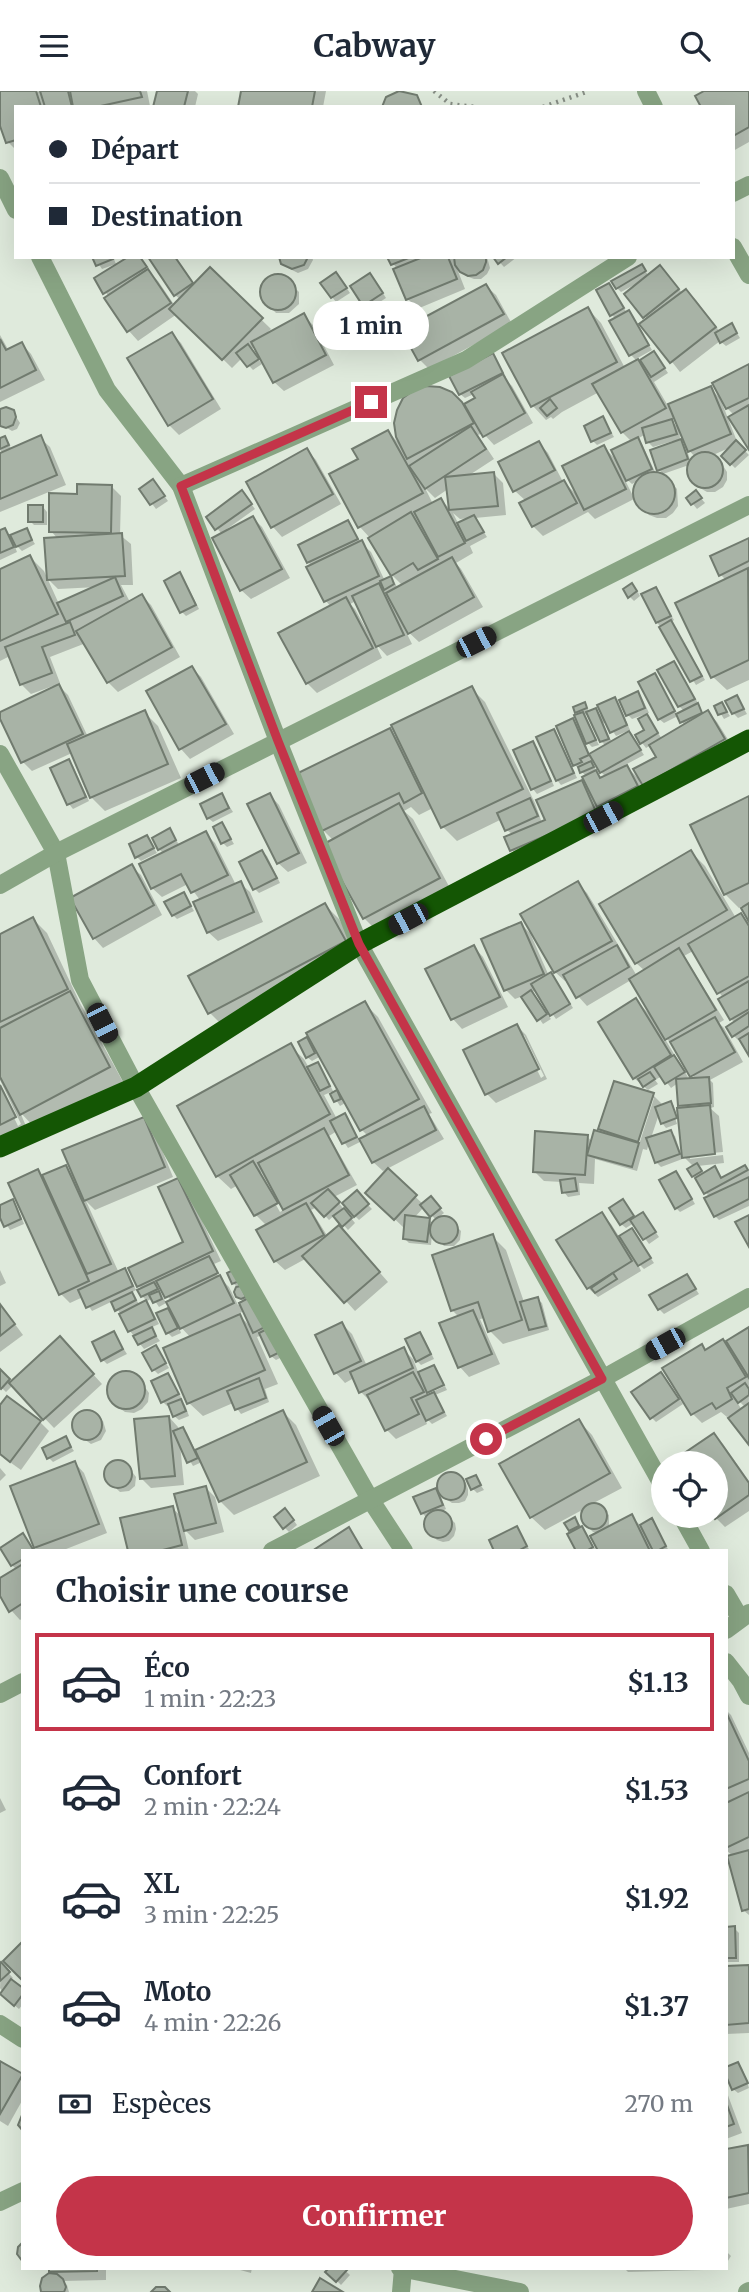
<!DOCTYPE html>
<html lang="fr">
<head>
<meta charset="utf-8">
<style>
	body { margin:0; font-family:Merriweather,serif; background:#f2f2f3; color:#1f2937; height:100vh; display:flex; flex-direction:column; font-size:26px; white-space:nowrap }
	* { box-sizing:border-box; margin:0 }
	p { font-size:23px; color:#747a83 }
	.icon { flex:none; width:38px; height:38px; fill:none; stroke:currentColor; stroke-width:2; stroke-linecap:round; stroke-linejoin:round }
	.map { position:relative; flex:1; overflow:hidden }
	.sheet { position:absolute; left:21px; top:1458px; width:707px; height:721px; display:flex; flex-direction:column; background:#fff; border-radius:0px; box-shadow:0 7px 28px #0002 }
	.sheet>* { flex:none }
	.banner { position:absolute; left:14px; top:14px; width:721px; height:154px; border-radius:0px; box-shadow:0 7px 28px #0002; display:grid; align-content:center; height:154px; padding:0 35px; background:#fff }
	.fabs { position:absolute; left:651px; top:1360px; display:grid; gap:14px }
	.fabs a { display:grid; place-items:center; width:77px; height:77px; border-radius:50%; background:#fff; box-shadow:0 7px 28px #0002; font-size:35px }
	.end { position:absolute; width:32px; height:32px; margin:-16px; border:9px solid #c43449; background:#fff; box-shadow:0 0 0 4px #fff }
	.from { border-radius:50% }
	.bubble { position:absolute; height:49px; border-radius:24px; background:#fff; box-shadow:0 7px 28px #0002; font-size:23px; font-weight:700; line-height:49px; text-align:center }
	.car { position:absolute; width:21px; height:42px; margin:-21px -10px; border-radius:9px; box-shadow:0 0 5px 2px #0007; background:linear-gradient(#222 24%,#8ab4d8 0 40%,#222 0 76%,#8ab4d8 0 86%,#222 0) }
	.banner b { display:flex; align-items:center; gap:24px; height:66px; font-size:26px }
	.banner b+b { border-top:2px solid #e0e1e3 }
	.banner i { width:18px; height:18px; background:#1f2937 }
	ul { padding:0; list-style:none }
	li { display:flex; align-items:center; gap:21px; height:98px; margin:0 14px 10px; padding:0 21px; border:4px solid transparent; border-radius:0px }
	li div { flex:1 }
	li b { display:block; font-size:26px }
	li em { font-style:normal; font-weight:700 }
	li.active { border-color:#c43449 }
	li>.icon { width:63px; height:63px; stroke-width:1.5 }
	h2 { padding:0 35px; font-size:32px; line-height:84px }
	.pay { display:flex; align-items:center; gap:18px; height:77px; padding:0 35px; font-size:26px }
	.pay p { margin-inline-start:auto }
	.button { display:flex; gap:14px; margin-top:auto; padding:14px 35px }
	.button a { flex:1; height:80px; border-radius:42px; background:#c43449; color:#fff; font-size:28px; font-weight:700; line-height:80px; text-align:center }
	header { display:flex; justify-content:space-between; align-items:center; height:91px; padding:0 35px; background:#fff; font-size:32px; font-weight:700 }
	.map>svg:first-child { display:block }
	.shadow { fill:#0003; fill-rule:evenodd }
	.building { fill:#a8b3a6; stroke:#717b6f; stroke-width:2 }
	.lines { fill:none; stroke-linecap:round; stroke-linejoin:round }
	.path { stroke:#878e85; stroke-width:4.5; stroke-dasharray:2 5; stroke-linecap:butt }
	.minor { stroke:#88a483; stroke-width:18 }
	.highway { stroke:#145604; stroke-width:21 }
	.route { stroke:#c43449; stroke-width:9 }
</style>
</head>
<body>
<header><svg class="icon" aria-label="menu" viewBox="0 0 24 24"><path d="M4 6h16M4 12h16M4 18h16"/></svg>Cabway<svg class="icon" aria-label="search" viewBox="0 0 24 24"><circle cx="10" cy="10" r="6"/><path d="M15 15l6 6"/></svg></header>
<div class="map">
<svg width="749" height="2201" viewBox="0 0 749 2201">
	<rect width="100%" height="100%" fill="#dfeadc"/>
	<g class="shadow">
		<path d="M0 0H147L150 15 16 16V59L8 51 0 30Z"/>
		<path d="M158 0H195L198 3 195 16H155Z"/>
		<path d="M239 0H326L323 16H240L242 1Z"/>
		<path d="M707 0H749V51L733 60V16Z"/>
		<path d="M94 166H113L116 173 102 178Z"/>
		<path d="M140 166 148 180 158 190 175 215 181 209 175 204V166L194 195 210 179 271 238 265 244 303 224 313 234 334 274 284 300 274 291 255 255 251 259 262 273 253 279 242 267 232 277 177 223 138 250 129 240 106 208 109 206 96 188Z"/>
		<path d="M281 166H312L313 169 308 178 298 182 288 177Z"/>
		<path d="M389 166H451L457 172 456 166H487L490 177 487 183 481 188H474L466 185 456 175 465 198 417 218 408 208 397 178Z"/>
		<path d="M495 166H517L504 176Z"/>
		<path d="M641 175 649 185 669 186 683 203 686 200 696 209 720 241 732 234 740 247 726 255 720 250 680 281 642 233 648 229 645 225 636 193 621 201 617 197Z"/>
		<path d="M271 186H284L299 201V213L289 222H276L262 207V195Z"/>
		<path d="M340 187 350 202 336 211 332 206Z"/>
		<path d="M374 188 386 207 369 218 364 213Z"/>
		<path d="M609 194 627 222 633 226 652 259 636 268 646 277 658 267 668 282 654 291 668 315 710 297 723 310 749 275V356L735 325 722 312 738 353 749 364 735 377 723 365 731 356 711 365 722 373 727 381V389L723 396 715 401H707L700 397 689 384V374L663 383 659 379 674 353 673 350 653 356 648 351 646 343 637 348 642 353 656 383 666 386 677 398 678 415 673 422 666 427H657L649 424 637 412 636 407 595 428 588 421 543 445 533 435 526 410 515 400 539 352 548 362 562 389 578 405 604 356 618 371 632 351 622 341 599 301 562 321 553 328 551 326 546 329 533 315 588 218 601 232 625 277 637 270 631 264 612 231 616 228 612 224ZM675 326 689 358 678 348H680L679 337 670 329ZM686 356 696 367 691 372ZM623 385 632 393 640 389 636 395 634 407Z"/>
		<path d="M486 195 496 204 512 233 429 278 420 269Z"/>
		<path d="M350 217 361 234 341 245 330 228Z"/>
		<path d="M172 243 181 252 221 318 179 344 169 334Z"/>
		<path d="M0 244 9 260 22 253 31 263 45 289 0 311Z"/>
		<path d="M493 264 506 286 504 287 512 295 533 332 494 354 483 342 478 344 494 368 468 385 494 383 503 392 506 424 475 427 487 446 470 455 473 462 456 472 461 478 483 516 419 551 404 537 412 553 387 565 375 552 382 567 317 602 307 592 331 516 326 510 309 477 312 475 308 471 348 431 361 452 371 461 385 490 392 486 398 498 403 495 392 484 370 447 360 436 331 384 360 369 388 341 401 354 457 309 468 321 477 308 474 303 465 307 460 303ZM425 397 435 407 448 398 450 418 441 409 433 413ZM453 422 460 428 471 427 459 434ZM356 510 371 542 369 543 355 518 350 513Z"/>
		<path d="M13 321 20 332 17 338 12 340 0 333Z"/>
		<path d="M603 327 614 346 597 354 593 350Z"/>
		<path d="M5 347 12 359 40 347 50 356 66 394 0 421V364L3 362 0 359V349Z"/>
		<path d="M307 359 316 369 341 413 282 446 273 436 248 392Z"/>
		<path d="M111 395 121 405 120 444 131 453 133 494H121L130 511 142 505 151 514 180 566 118 601 108 591 86 552 50 566 60 592 57 593 68 604 88 646 144 621 158 635 181 687 105 720 91 706 72 662 32 680 23 671 0 624 54 597 53 595 31 603 21 593 10 565 0 570V480L30 466 44 480 59 513 98 496 58 498 48 488 58 448 51 440 79 405Z"/>
		<path d="M157 395 168 410 156 418 141 398Z"/>
		<path d="M246 406 255 418 227 438 228 440 253 427 262 436 290 487 251 508 241 499 222 443 208 427Z"/>
		<path d="M700 406 705 412 697 418 688 407Z"/>
		<path d="M43 416 47 421V434H34L30 430Z"/>
		<path d="M5 439 10 446 26 439 35 453 22 460 13 451 17 461 0 469V441Z"/>
		<path d="M749 449V477L747 478 749 480V589L727 599 713 586 726 489 721 484Z"/>
		<path d="M179 484 184 488 199 518 186 525 182 521Z"/>
		<path d="M636 498 640 505 634 510 629 505Z"/>
		<path d="M655 498 674 529 671 531 675 536 705 589 696 594 657 531Z"/>
		<path d="M674 572 698 612 696 613 704 623 708 621 717 631 734 658 654 704 658 667 651 654 646 657 637 645 646 639 647 625 662 648 685 635 678 625 664 632 659 628 654 585 677 624 685 621 679 615Z"/>
		<path d="M192 577 201 586 234 643 190 668 181 658 148 601Z"/>
		<path d="M471 597 485 611 535 712 542 732 547 730 581 691 591 701 587 686 575 674 573 629 582 638 580 624 577 621 584 613 590 621 595 619 606 629 614 609 619 613 630 639 616 645 607 631 603 632 612 652 633 647 644 664 625 674 638 687 646 705 608 725 597 713 605 732 521 769 512 759 507 747 513 744 507 739 502 728 457 750 443 736 433 717 419 724 411 716 404 720 413 728 452 801 378 841 364 827 334 750 323 739 389 639 399 649ZM589 622 601 650 606 655 590 664 583 647 592 656 599 654 584 624ZM594 668 601 681 606 686 603 688 596 681 595 676 589 670Z"/>
		<path d="M638 603 642 607 649 622 632 628 628 624Z"/>
		<path d="M737 606 747 623 738 627 733 622Z"/>
		<path d="M722 613 730 625 724 628 716 615Z"/>
		<path d="M554 640 558 645 577 687 561 694 557 689Z"/>
		<path d="M533 652 537 656 554 695 537 703 533 698Z"/>
		<path d="M68 670 73 675 89 710 73 718 69 713 52 678Z"/>
		<path d="M222 704 233 721 213 731 208 727Z"/>
		<path d="M270 704 279 714 307 772 288 781 278 772Z"/>
		<path d="M749 707V828L742 815 739 817 725 803Z"/>
		<path d="M222 733 234 753 227 756 223 752Z"/>
		<path d="M170 740 180 755 205 742 215 752 236 794 240 792 250 801 263 831 218 850 208 841 200 809 188 793 162 806 152 797 164 763 159 758Z"/>
		<path d="M147 746 157 762 141 770 137 766Z"/>
		<path d="M262 761 267 765 280 792 259 802 254 797Z"/>
		<path d="M691 761 705 775 736 827 741 824 749 832V962L741 948 738 949 734 945 735 932 731 928 723 907 693 860 684 865 724 929 719 932 724 937 743 971 710 989 713 992 714 1016 710 1017 719 1025 723 1061 690 1064V1068L723 1064 724 1072 698 1075 704 1083 715 1077 722 1088 745 1076 749 1080V1115L719 1129 715 1125 710 1107 693 1084 694 1076 685 1067 661 1076 657 1072 649 1052 647 1059 643 1058 637 1080 595 1068 594 1093 579 1092 580 1104 568 1106 564 1101 562 1091 544 1090 535 1081 587 1045 592 1051 607 1045 600 1038 653 1004 662 1013 661 1016 671 1012 674 1015H671L677 1033 666 1037 662 1032 659 1023 651 1047 670 1041 675 1045 682 1066V1035L676 1019 684 1018 680 1014 678 992 671 997 662 985 655 989 658 993 648 999 634 987 636 909 651 925 631 889 587 915 578 905 568 889 565 890 555 881 578 793 587 802 637 885 645 880 636 872ZM662 943 675 956 695 988 682 989 688 986ZM650 1007H654L637 1060 633 1058Z"/>
		<path d="M131 775 141 784 162 824 103 857 94 847Z"/>
		<path d="M184 803 194 820 177 828 173 824Z"/>
		<path d="M325 814 339 828 359 864 224 936 210 922Z"/>
		<path d="M33 828 47 842 80 912 123 991 35 1037 20 1021 28 1040 0 1054V998L18 1035 21 1033 0 989V845Z"/>
		<path d="M521 833 530 842 549 885 551 884 555 888 573 917 556 928 536 899 531 902 551 928 543 933 523 905 515 908 506 899Z"/>
		<path d="M474 856 483 866 508 916 462 938 453 928 428 878Z"/>
		<path d="M364 912 378 926 432 1022 429 1023 444 1048 383 1080 373 1071 362 1050 348 1057 337 1040 329 1045 357 1094 334 1106 355 1132 348 1139 335 1124 329 1129 317 1116 311 1119 328 1146 348 1145 388 1191 355 1220 307 1167 285 1179 275 1170 267 1135 256 1124 238 1094 231 1098 217 1085 290 955 304 968 309 977 317 973 322 978 334 1002 337 1001 343 1008 321 965 312 970 307 966V949L315 957ZM331 1001 340 1015 347 1011 362 1039 369 1046 359 1050 349 1029 344 1024 337 1028 324 1004ZM261 1081 283 1119 280 1121 259 1084Z"/>
		<path d="M517 935 526 944 547 988 496 1012 487 1003ZM520 944H524L544 985 541 987Z"/>
		<path d="M144 1028 153 1037 173 1086 95 1119 86 1110 119 1182 124 1179 129 1184 136 1199 131 1202 140 1214 146 1211 150 1215 159 1233 150 1237 160 1250 144 1258 130 1240 113 1210 92 1220 83 1206 70 1212 61 1203 38 1080 43 1086 65 1076 76 1087Z"/>
		<path d="M388 1080 424 1114 431 1108 444 1122 438 1127 449 1128 461 1140 460 1149 454 1155H444L432 1142 431 1154 409 1152 404 1147 405 1138 368 1102ZM424 1116 437 1130 433 1133 429 1128 414 1127Z"/>
		<path d="M680 1087 695 1113 680 1121 676 1117Z"/>
		<path d="M178 1089 187 1098 221 1170 214 1173 217 1179 213 1174 210 1177 229 1196 238 1214 244 1211 238 1205V1197L233 1192 237 1179 286 1264 276 1269 271 1265 262 1244 257 1246 278 1293 265 1298 269 1311 241 1323 233 1312 203 1325 189 1312 191 1247 178 1233 181 1242 172 1246 168 1242 167 1219 175 1227 171 1210 159 1192 157 1194 166 1212 159 1216 153 1207 147 1210 142 1205V1199L131 1178 186 1152ZM244 1220 252 1237 238 1223Z"/>
		<path d="M356 1102 372 1118 359 1129 355 1125Z"/>
		<path d="M623 1110 636 1128 643 1123 659 1146 649 1153 634 1132 626 1137 621 1133Z"/>
		<path d="M12 1111 17 1115 24 1133 10 1139 0 1123V1116Z"/>
		<path d="M601 1123 611 1133 620 1147 632 1139 654 1172 644 1178 637 1171 641 1180 598 1206 588 1197Z"/>
		<path d="M492 1145 506 1159 524 1211 537 1208 542 1212 549 1239 503 1253 489 1239 485 1227 480 1228 500 1273 469 1286 460 1276 459 1226 452 1219Z"/>
		<path d="M0 1179 6 1192 0 1195Z"/>
		<path d="M687 1185 699 1203 664 1223 659 1218Z"/>
		<path d="M0 1213 23 1244 0 1261Z"/>
		<path d="M342 1233 352 1243 367 1275 403 1258 413 1268 419 1283 434 1276 444 1292 428 1299V1303L445 1295 447 1299 435 1304 447 1325 432 1333 424 1325 427 1333 396 1348 387 1339 370 1310 361 1301 354 1287 345 1292 336 1282Z"/>
		<path d="M749 1238V1351L729 1325 727 1326 721 1321 702 1332 693 1323 701 1255 706 1260 725 1252ZM736 1307 745 1316 742 1319 735 1308Z"/>
		<path d="M113 1242 127 1263 107 1273 103 1269Z"/>
		<path d="M419 1243 424 1247 434 1268 421 1274 417 1270Z"/>
		<path d="M156 1256 169 1277 158 1283 154 1279Z"/>
		<path d="M69 1257 102 1293 54 1337 13 1294 6 1301 0 1295V1280L12 1292Z"/>
		<path d="M124 1282 133 1283 140 1289 149 1302 148 1311 142 1318 134 1322 125 1321 118 1316 108 1302 109 1293 115 1286Z"/>
		<path d="M168 1284 172 1289 182 1308 180 1309 185 1314 189 1325 179 1329 174 1325 170 1314 167 1315 163 1311Z"/>
		<path d="M665 1288 683 1313 656 1331 652 1327Z"/>
		<path d="M0 1317 40 1331 49 1340 21 1379 0 1364Z"/>
		<path d="M88 1320 103 1330 106 1340 101 1349 91 1353 77 1343 73 1332 78 1323Z"/>
		<path d="M283 1321 296 1334 320 1385 234 1424 220 1410 202 1371 193 1375 180 1353 184 1394 151 1397 141 1387 169 1326 178 1336 179 1339 183 1338 187 1342 196 1361Z"/>
		<path d="M579 1330 592 1344 622 1397 588 1415H599L609 1424V1437L632 1426 641 1435 652 1429 669 1460H600L599 1442 593 1441 584 1432 582 1426 584 1418 545 1439 531 1426Z"/>
		<path d="M713 1344 723 1353 749 1390V1420L725 1436 716 1427V1372H678Z"/>
		<path d="M65 1347 74 1360 53 1371 49 1367Z"/>
		<path d="M119 1371 127 1374 136 1386 135 1395 129 1400 120 1401 108 1390 106 1381 110 1374Z"/>
		<path d="M75 1372 84 1382 107 1442 61 1460H38L35 1456Z"/>
		<path d="M0 1377 6 1384 0 1390Z"/>
		<path d="M449 1383 455 1384 466 1392 468 1398V1404L465 1410 459 1412H452L440 1404 446 1418 442 1420 455 1432 456 1438 454 1445 449 1450 443 1451 437 1449 426 1439 424 1433 426 1426 422 1422 435 1399 439 1402V1391Z"/>
		<path d="M475 1386 484 1399 477 1402 473 1398Z"/>
		<path d="M206 1397 215 1406 224 1441 195 1449 184 1438 189 1460H129L172 1417 182 1426Z"/>
		<path d="M289 1423 297 1434 289 1441 284 1436Z"/>
		<path d="M575 1428 586 1441 596 1460H578L570 1439Z"/>
		<path d="M517 1437 530 1460H496Z"/>
		<path d="M349 1439 365 1460H315Z"/>
		<path d="M23 1445 34 1460H23V1527L20 1529 11 1519 0 1502V1489L17 1479 12 1474Z"/>
		<path d="M726 1619 731 1624 749 1662V1824L743 1819 733 1765 726 1759Z"/>
		<path d="M0 1707 6 1719 0 1722Z"/>
		<path d="M726 1837H734L739 1842V1871H726Z"/>
		<path d="M1 1874 13 1887 10 1889 23 1899V1913L19 1918 6 1907 0 1897Z"/>
		<path d="M749 1876V1942L726 1943V1877Z"/>
		<path d="M0 1972 23 1985V2008L8 2035 0 2030Z"/>
		<path d="M738 1973 742 1977 749 1997 738 2002 733 1998Z"/>
		<path d="M726 1999 742 2042 726 2048Z"/>
		<path d="M748 2056 749 2113 726 2118V2060Z"/>
		<path d="M726 2160 731 2165 726 2173 727 2172Z"/>
		<path d="M50 2177H106V2189L63 2190 67 2194 69 2201H43L55 2185Z"/>
		<path d="M233 2177H252L251 2182Z"/>
		<path d="M331 2177H342L350 2184 341 2194 328 2181Z"/>
		<path d="M624 2177H704V2179L628 2181Z"/>
	</g>
	<g class="building">
		<path d="M0 0H36L41 16H16V49L6 52 0 35Z"/>
		<path d="M40 0H68L72 16H45Z"/>
		<path d="M70 0H140L142 6 96 16H73Z"/>
		<path d="M157 0H188L184 16H153Z"/>
		<path d="M241 0H315L312 16H238Z"/>
		<path d="M399 0 417 4 422 16H382L386 6Z"/>
		<path d="M704 0H749V36L733 45V16H701L695 5Z"/>
		<path d="M92 166H112L113 168 96 175Z"/>
		<path d="M128 166H140L147 176 103 203 94 187Z"/>
		<path d="M148 166H175L193 192 174 205Z"/>
		<path d="M279 166H308L304 174 292 178 281 173Z"/>
		<path d="M387 166H411L391 174Z"/>
		<path d="M423 166H448L457 188 406 209 393 178Z"/>
		<path d="M454 166H486V171L483 179 476 184 468 185 460 181 455 174Z"/>
		<path d="M493 166H507L498 173Z"/>
		<path d="M642 173 646 180 616 198 611 190Z"/>
		<path d="M660 174 679 198 643 227 624 203Z"/>
		<path d="M210 176 263 227 222 269 169 218Z"/>
		<path d="M148 178 171 212 127 241 104 207Z"/>
		<path d="M336 181 347 197 331 207 320 192Z"/>
		<path d="M370 182 383 202 363 215 350 195Z"/>
		<circle cx="278" cy="201" r="18"/>
		<path d="M609 192 624 217 610 225 596 199Z"/>
		<path d="M486 193 504 223 418 270 401 239Z"/>
		<path d="M686 198 716 236 670 272 639 233Z"/>
		<path d="M350 215 358 229 335 241 328 228Z"/>
		<path d="M588 216 617 271 531 316 502 262Z"/>
		<path d="M629 219 649 254 629 265 609 230Z"/>
		<path d="M304 222 326 264 273 292 251 251Z"/>
		<path d="M732 232 737 242 720 252 715 242Z"/>
		<path d="M172 241 213 308 168 335 127 267Z"/>
		<path d="M0 248 6 259 22 251 36 279 0 297Z"/>
		<path d="M248 253 259 268 247 276 236 262Z"/>
		<path d="M654 260 665 277 651 286 640 269Z"/>
		<path d="M493 262 503 282 459 304 449 285Z"/>
		<path d="M638 268 666 317 621 342 592 293Z"/>
		<path d="M749 273V307L726 318 712 292Z"/>
		<path d="M503 283 525 322 483 346 464 313 475 307 471 301Z"/>
		<path d="M426 295 440 296 452 301 462 311 474 332 407 368 396 346 394 332 397 319 403 307 414 299Z"/>
		<path d="M711 295 731 343 688 361 668 313Z"/>
		<path d="M550 308 557 317 547 325 540 317Z"/>
		<path d="M749 314V359L728 326Z"/>
		<path d="M6 316 14 319 16 326 13 334 6 337 0 335V318Z"/>
		<path d="M603 325 611 342 591 351 584 335Z"/>
		<path d="M672 328 677 343 646 352 642 337Z"/>
		<path d="M471 335 486 358 425 398 409 375Z"/>
		<path d="M388 339 423 402 358 437 329 383 358 368 352 358Z"/>
		<path d="M41 344 57 384 0 408V362Z"/>
		<path d="M5 345 9 354 0 358V347Z"/>
		<path d="M638 346 652 378 626 390 611 359Z"/>
		<path d="M681 348 688 368 657 380 650 359Z"/>
		<path d="M736 349 746 359 730 374 721 365Z"/>
		<path d="M539 350 555 379 513 401 498 371Z"/>
		<path d="M604 354 626 398 584 419 562 375Z"/>
		<path d="M307 357 333 403 271 437 246 391Z"/>
		<circle cx="705" cy="379" r="18"/>
		<circle cx="654" cy="402" r="21"/>
		<path d="M494 381 498 415 449 419 445 386Z"/>
		<path d="M153 388 165 405 150 414 139 398Z"/>
		<path d="M564 389 577 412 532 436 519 412Z"/>
		<path d="M77 393 112 394 111 442 49 441V402L77 403Z"/>
		<path d="M242 399 252 413 215 439 206 426Z"/>
		<path d="M696 399 702 407 691 414 686 407Z"/>
		<path d="M441 407 465 452 438 466 414 421Z"/>
		<rect x="28" y="414" width="15" height="17"/>
		<path d="M411 421 438 468 418 479 413 472 391 485 368 447Z"/>
		<path d="M474 424 484 441 466 450 457 432Z"/>
		<path d="M253 425 282 478 240 500 212 447Z"/>
		<path d="M348 429 358 448 307 472 298 454Z"/>
		<path d="M5 437 14 456 0 462V439Z"/>
		<path d="M27 437 32 449 16 456 10 444Z"/>
		<path d="M122 442 125 485 47 489 44 447Z"/>
		<path d="M749 447V470L719 485 710 465Z"/>
		<path d="M362 449 379 485 324 511 306 476Z"/>
		<path d="M30 464 58 523 0 550V478Z"/>
		<path d="M452 466 474 506 408 543 386 502Z"/>
		<path d="M748 477 749 569 711 587 675 512Z"/>
		<path d="M180 481 196 514 180 522 164 490Z"/>
		<path d="M391 485 394 493 384 499 380 490Z"/>
		<path d="M115 486 123 505 66 531 57 512Z"/>
		<path d="M379 492 404 544 376 556 352 505Z"/>
		<path d="M632 492 637 500 628 507 623 498Z"/>
		<path d="M656 496 671 525 656 532 641 503Z"/>
		<path d="M142 503 172 556 107 592 76 540Z"/>
		<path d="M346 506 373 557 306 593 278 542Z"/>
		<path d="M671 529 702 585 690 591 659 536Z"/>
		<path d="M70 531 75 544 42 556 52 582 20 594 5 556Z"/>
		<path d="M674 570 695 608 678 616 657 579Z"/>
		<path d="M192 575 226 633 179 659 146 600Z"/>
		<path d="M655 582 675 620 658 629 638 591Z"/>
		<path d="M59 593 83 643 21 672 0 628V621Z"/>
		<path d="M472 595 523 698 441 737 391 634Z"/>
		<path d="M638 600 645 617 626 625 619 609Z"/>
		<path d="M737 604 744 618 732 623 725 610Z"/>
		<path d="M615 606 627 634 610 642 597 614Z"/>
		<path d="M585 611 587 617 575 622 573 616Z"/>
		<path d="M722 611 727 621 718 624 714 615Z"/>
		<path d="M698 612 702 622 680 632 676 623Z"/>
		<path d="M596 617 609 648 600 651 586 621Z"/>
		<path d="M145 619 168 673 90 707 67 653Z"/>
		<path d="M708 619 725 648 643 695 633 678 656 666 649 654Z"/>
		<path d="M583 621 596 649 586 653 574 624Z"/>
		<path d="M647 623 658 642 640 653 635 644 644 639 638 628Z"/>
		<path d="M573 627 589 664 580 668 582 671 573 675 556 635Z"/>
		<path d="M390 637 422 702 404 712 399 702 322 740 294 684Z"/>
		<path d="M554 638 574 682 556 690 536 646Z"/>
		<path d="M629 640 641 659 600 682 589 663Z"/>
		<path d="M533 650 551 690 531 699 513 659Z"/>
		<path d="M69 668 86 706 67 714 50 677Z"/>
		<path d="M591 670 594 676 580 682 578 676Z"/>
		<path d="M627 674 638 695 597 716 582 686 596 679 600 687Z"/>
		<path d="M582 689 597 723 510 760 504 746 545 729 536 709Z"/>
		<path d="M222 702 229 717 207 728 200 713Z"/>
		<path d="M270 702 299 762 277 773 247 713Z"/>
		<path d="M749 705V792L724 804 690 734Z"/>
		<path d="M530 707 538 725 505 740 497 722Z"/>
		<path d="M399 712 440 787 363 828 322 754Z"/>
		<path d="M222 731 231 748 221 753 213 736Z"/>
		<path d="M170 737 176 749 158 759 152 747Z"/>
		<path d="M206 740 228 784 191 802 181 783 151 798 139 773Z"/>
		<path d="M147 744 154 757 135 767 129 753Z"/>
		<path d="M262 759 277 787 253 799 239 771Z"/>
		<path d="M691 759 727 819 635 873 599 813Z"/>
		<path d="M132 773 154 814 93 848 70 807Z"/>
		<path d="M241 790 254 821 207 842 193 811Z"/>
		<path d="M578 790 612 850 554 882 520 823Z"/>
		<path d="M184 801 191 815 172 825 164 811Z"/>
		<path d="M325 812 346 850 208 923 188 885Z"/>
		<path d="M749 812V831L741 817Z"/>
		<path d="M741 822 749 835V885L717 903 688 853Z"/>
		<path d="M33 826 68 898 0 931V843Z"/>
		<path d="M521 831 544 883 504 900 481 848Z"/>
		<path d="M474 854 500 906 451 929 425 878Z"/>
		<path d="M617 854 629 876 576 907 563 884Z"/>
		<path d="M679 857 716 919 665 949 629 888Z"/>
		<path d="M551 881 570 913 550 925 531 893Z"/>
		<path d="M749 890V918L730 929 718 908Z"/>
		<path d="M531 899 547 923 537 930 521 906Z"/>
		<path d="M70 900 110 976 20 1024 0 986V937Z"/>
		<path d="M636 907 671 964 633 988 598 931Z"/>
		<path d="M365 910 419 1008 360 1040 306 942Z"/>
		<path d="M749 921V935L732 946 726 936Z"/>
		<path d="M715 926 735 961 690 986 670 951Z"/>
		<path d="M517 933 539 978 485 1004 463 959Z"/>
		<path d="M749 942V965L739 948Z"/>
		<path d="M307 946 315 962 306 967 298 951Z"/>
		<path d="M291 952 330 1023 216 1086 177 1015Z"/>
		<path d="M674 964 685 981 665 993 654 976Z"/>
		<path d="M318 971 330 995 320 1000 307 976Z"/>
		<path d="M650 981 655 988 643 996 638 988Z"/>
		<path d="M709 986 711 1012 678 1015 676 988Z"/>
		<path d="M614 990 654 1002 638 1051 598 1038Z"/>
		<path d="M0 994 16 1026 0 1034Z"/>
		<path d="M337 999 341 1008 334 1011 330 1003Z"/>
		<path d="M671 1010 677 1027 661 1033 655 1016Z"/>
		<path d="M710 1014 715 1063 682 1067 677 1017Z"/>
		<path d="M424 1015 436 1039 372 1072 359 1048Z"/>
		<path d="M345 1022 357 1046 342 1053 330 1030Z"/>
		<path d="M144 1026 165 1076 84 1110 62 1059Z"/>
		<path d="M324 1037 349 1084 283 1119 258 1072Z"/>
		<path d="M594 1039 639 1052 632 1076 587 1064Z"/>
		<path d="M671 1039 680 1063 655 1072 646 1047Z"/>
		<path d="M535 1040 588 1044 585 1084 533 1081Z"/>
		<path d="M253 1070 278 1112 254 1125 230 1084Z"/>
		<path d="M697 1072 702 1080 692 1086 687 1078Z"/>
		<path d="M66 1074 111 1173 87 1183 42 1084Z"/>
		<path d="M745 1074 748 1079 704 1103 695 1087 715 1075 721 1087Z"/>
		<path d="M388 1077 417 1104 394 1129 365 1102Z"/>
		<path d="M38 1078 89 1190 59 1204 8 1092Z"/>
		<path d="M676 1080 692 1108 675 1118 659 1089Z"/>
		<path d="M749 1086V1108L714 1126 704 1107Z"/>
		<path d="M178 1087 213 1160 137 1196 128 1177 183 1151 158 1096Z"/>
		<path d="M575 1087 577 1100 562 1102 560 1089Z"/>
		<path d="M328 1098 340 1111 324 1126 311 1112Z"/>
		<path d="M357 1099 369 1113 354 1126 342 1112Z"/>
		<path d="M431 1105 441 1117 430 1126 420 1114Z"/>
		<path d="M13 1108 21 1128 4 1136 0 1127V1114Z"/>
		<path d="M623 1108 634 1125 620 1134 609 1117Z"/>
		<path d="M306 1112 324 1144 274 1171 256 1139Z"/>
		<path d="M344 1117 352 1127 342 1136 333 1125Z"/>
		<path d="M602 1121 632 1170 587 1198 556 1149Z"/>
		<path d="M643 1121 656 1141 643 1149 630 1129Z"/>
		<path d="M405 1124 430 1127 427 1151 403 1148Z"/>
		<path d="M749 1124V1156L735 1131Z"/>
		<circle cx="444" cy="1139" r="14"/>
		<path d="M339 1134 380 1181 344 1212 302 1165Z"/>
		<path d="M632 1137 651 1167 638 1175 619 1145Z"/>
		<path d="M493 1143 522 1229 488 1241 478 1211 451 1220 432 1164Z"/>
		<path d="M209 1165 218 1182 165 1207 156 1190Z"/>
		<path d="M125 1177 133 1195 86 1217 78 1199Z"/>
		<path d="M237 1177 242 1189 232 1193 227 1182Z"/>
		<path d="M613 1182 617 1188 595 1202 591 1197Z"/>
		<path d="M687 1183 696 1198 658 1219 649 1204Z"/>
		<path d="M220 1184 234 1212 180 1238 166 1211Z"/>
		<path d="M154 1191 158 1198 141 1206 137 1199Z"/>
		<path d="M241 1195 246 1206 241 1208 236 1206 234 1201 236 1196Z"/>
		<path d="M159 1200 162 1208 153 1212 149 1204Z"/>
		<path d="M132 1201 136 1209 115 1220 111 1211Z"/>
		<path d="M252 1205 267 1235 253 1242 239 1212Z"/>
		<path d="M538 1206 546 1235 529 1239 520 1211Z"/>
		<path d="M146 1209 155 1228 128 1241 119 1223Z"/>
		<path d="M0 1213 15 1233 0 1245Z"/>
		<path d="M168 1217 178 1237 166 1243 156 1222Z"/>
		<path d="M473 1219 492 1263 458 1277 439 1232Z"/>
		<path d="M240 1223 265 1279 187 1313 163 1257Z"/>
		<path d="M342 1231 361 1270 334 1283 315 1244Z"/>
		<path d="M152 1236 156 1245 138 1254 133 1245Z"/>
		<path d="M271 1236 282 1260 270 1266 259 1242Z"/>
		<path d="M749 1236V1287L726 1250Z"/>
		<path d="M114 1240 123 1258 101 1270 92 1251Z"/>
		<path d="M420 1241 431 1263 416 1271 405 1248Z"/>
		<path d="M60 1245 94 1283 43 1329 9 1292Z"/>
		<path d="M723 1248 746 1286 727 1297 732 1308 716 1318 712 1312 691 1324 662 1277 702 1253 705 1259Z"/>
		<path d="M156 1254 166 1272 152 1280 142 1262Z"/>
		<path d="M404 1256 413 1277 359 1302 350 1281Z"/>
		<path d="M434 1274 444 1294 427 1302 418 1281Z"/>
		<path d="M0 1278 10 1288 1 1298 0 1297Z"/>
		<circle cx="126" cy="1299" r="19"/>
		<path d="M413 1281 424 1301 411 1307 419 1323 385 1340 367 1304Z"/>
		<path d="M661 1281 679 1308 650 1328 631 1301Z"/>
		<path d="M168 1282 179 1303 161 1312 151 1290Z"/>
		<path d="M259 1287 266 1307 235 1319 227 1300Z"/>
		<path d="M745 1292 749 1298V1304L738 1312 731 1302Z"/>
		<path d="M434 1301 444 1321 426 1330 416 1309Z"/>
		<path d="M7 1305 41 1330 10 1371 0 1363V1314Z"/>
		<path d="M181 1308 186 1320 173 1326 168 1313Z"/>
		<path d="M749 1312V1354L728 1327Z"/>
		<path d="M283 1319 307 1371 219 1411 195 1359Z"/>
		<circle cx="87" cy="1334" r="15"/>
		<path d="M169 1325 175 1385 140 1388 134 1328Z"/>
		<path d="M579 1328 610 1382 530 1427 499 1373Z"/>
		<path d="M183 1336 198 1367 187 1372 173 1340Z"/>
		<path d="M714 1342 749 1392V1404L715 1428 712 1424H716V1372H676L674 1369Z"/>
		<path d="M66 1345 71 1356 47 1368 42 1357Z"/>
		<circle cx="118" cy="1383" r="14"/>
		<path d="M75 1370 99 1433 34 1457 10 1395Z"/>
		<circle cx="451" cy="1395" r="14"/>
		<path d="M476 1384 481 1394 471 1399 466 1388Z"/>
		<path d="M206 1395 216 1432 184 1440 174 1403Z"/>
		<path d="M436 1397 443 1414 421 1423 413 1406Z"/>
		<circle cx="594" cy="1425" r="13"/>
		<path d="M173 1415 182 1454 159 1460H128L120 1427Z"/>
		<path d="M285 1417 294 1429 283 1438 274 1426Z"/>
		<circle cx="438" cy="1433" r="14"/>
		<path d="M632 1423 650 1460H598L590 1445Z"/>
		<path d="M575 1426 579 1435 569 1440 564 1432Z"/>
		<path d="M652 1427 666 1455 657 1460H653L640 1434Z"/>
		<path d="M517 1435 527 1455 518 1460H494L489 1449Z"/>
		<path d="M582 1435 593 1456 586 1460H576L567 1443Z"/>
		<path d="M349 1436 363 1460H312Z"/>
		<path d="M23 1442 34 1460H23V1468L11 1475 0 1457Z"/>
		<path d="M23 1473V1512L9 1521 0 1505V1487Z"/>
		<path d="M726 1621 749 1670V1688L726 1698Z"/>
		<path d="M749 1701V1746L726 1757V1712Z"/>
		<path d="M749 1759V1818L742 1820 727 1765Z"/>
		<path d="M735 1835 736 1867H726V1836Z"/>
		<path d="M23 1850V1890L3 1870Z"/>
		<path d="M1 1871 10 1881 0 1890V1872Z"/>
		<path d="M749 1874V1932L726 1934V1875Z"/>
		<path d="M11 1888 23 1897V1903L14 1915 0 1903Z"/>
		<path d="M0 1970 23 1983 0 2023Z"/>
		<path d="M738 1971 748 1992 732 1999 726 1985V1976Z"/>
		<path d="M726 2011 734 2033 726 2036Z"/>
		<path d="M22 2024 23 2023V2040L18 2034Z"/>
		<path d="M748 2054 749 2102 726 2107V2058Z"/>
		<path d="M23 2151V2171L17 2163 18 2156Z"/>
		<path d="M49 2177H97V2180L49 2181Z"/>
		<path d="M329 2177H345L347 2179 336 2191 325 2181Z"/>
		<path d="M49 2182 57 2183 63 2188 66 2196 64 2201H41L40 2195 42 2187Z"/>
		<path d="M320 2187 343 2201H312Z"/>
		<path d="M156 2196H165L170 2201H151Z"/>
	</g>
	<g class="lines">
		<g class="path">
			<path d="M434 0 450 13 475 16"/>
			<path d="M543 16 589 0"/>
		</g>
		<g class="minor">
			<path d="M646 0 654 16"/>
			<path d="M0 87 16 119"/>
			<path d="M733 102 749 94"/>
			<path d="M733 156 749 184"/>
			<path d="M40 166 107 299 181 395 278 650 359 853 663 1395"/>
			<path d="M181 395 466 269 628 166"/>
			<path d="M0 663 56 762 80 889 136 996 370 1408 404 1460"/>
			<path d="M0 794 56 762 749 414"/>
			<path d="M681 1424 701 1460"/>
			<path d="M272 1460 602 1288 749 1206"/>
			<path d="M726 1503 740 1527"/>
			<path d="M726 1539 749 1522"/>
			<path d="M726 1571 741 1590 749 1605"/>
			<path d="M0 1603 23 1591"/>
			<path d="M0 1933 23 1948"/>
			<path d="M0 2111 23 2100"/>
			<path d="M400 2177 520 2201"/>
			<path d="M401 2201 403 2178"/>
			<path d="M747 2201 749 2200"/>
		</g>
		<path class="highway" d="M0 1056 136 996 359 853 749 649"/>
	</g>
	<g class="lines">
		<path class="route" d="M371 311 181 395 278 650 359 853 602 1288 486 1348"/>
	</g>
</svg>
<div class="fabs">
<a><svg class="icon" aria-label="locate" viewBox="0 0 24 24"><circle cx="12" cy="12" r="6"/><path d="M12 2v4M12 18v4M2 12h4M18 12h4"/></svg></a>
</div>
<i class="end from" style="left:486px;top:1348px"></i>
<i class="end" style="left:371px;top:311px"></i>
<div class="bubble" style="left:313px;top:210px;width:116px">1 min</div>
<i class="car" style="left:476px;top:551px;rotate:63deg"></i>
<i class="car" style="left:204px;top:687px;rotate:63deg"></i>
<i class="car" style="left:603px;top:726px;rotate:62deg"></i>
<i class="car" style="left:408px;top:828px;rotate:242deg"></i>
<i class="car" style="left:102px;top:932px;rotate:153deg"></i>
<i class="car" style="left:665px;top:1253px;rotate:241deg"></i>
<i class="car" style="left:328px;top:1335px;rotate:330deg"></i>
<div class="banner">
<b><i class="from"></i>Départ</b>
<b><i></i>Destination</b>
</div>
<section class="sheet">
<h2>Choisir une course</h2>
<ul>
<li class="active"><svg class="icon" aria-label="car" viewBox="0 0 24 24"><path d="M5 17H2v-5l4-1 3-4h7l3 4 3 1v5h-3M9 17h6M6 11h13"/><circle cx="7" cy="17" r="2"/><circle cx="17" cy="17" r="2"/></svg><div><b>Éco</b><p>1 min · 22:23</p></div><em>$1.13</em></li>
<li><svg class="icon" aria-label="car" viewBox="0 0 24 24"><path d="M5 17H2v-5l4-1 3-4h7l3 4 3 1v5h-3M9 17h6M6 11h13"/><circle cx="7" cy="17" r="2"/><circle cx="17" cy="17" r="2"/></svg><div><b>Confort</b><p>2 min · 22:24</p></div><em>$1.53</em></li>
<li><svg class="icon" aria-label="car" viewBox="0 0 24 24"><path d="M5 17H2v-5l4-1 3-4h7l3 4 3 1v5h-3M9 17h6M6 11h13"/><circle cx="7" cy="17" r="2"/><circle cx="17" cy="17" r="2"/></svg><div><b>XL</b><p>3 min · 22:25</p></div><em>$1.92</em></li>
<li><svg class="icon" aria-label="car" viewBox="0 0 24 24"><path d="M5 17H2v-5l4-1 3-4h7l3 4 3 1v5h-3M9 17h6M6 11h13"/><circle cx="7" cy="17" r="2"/><circle cx="17" cy="17" r="2"/></svg><div><b>Moto</b><p>4 min · 22:26</p></div><em>$1.37</em></li>
</ul>
<div class="pay"><svg class="icon" aria-label="cash" viewBox="0 0 24 24"><path d="M3 7h18v10H3z"/><circle cx="12" cy="12" r="2"/></svg>Espèces<p>270 m</p></div>
<div class="button"><a>Confirmer</a></div>
</section>
</div>
</body>
</html>
